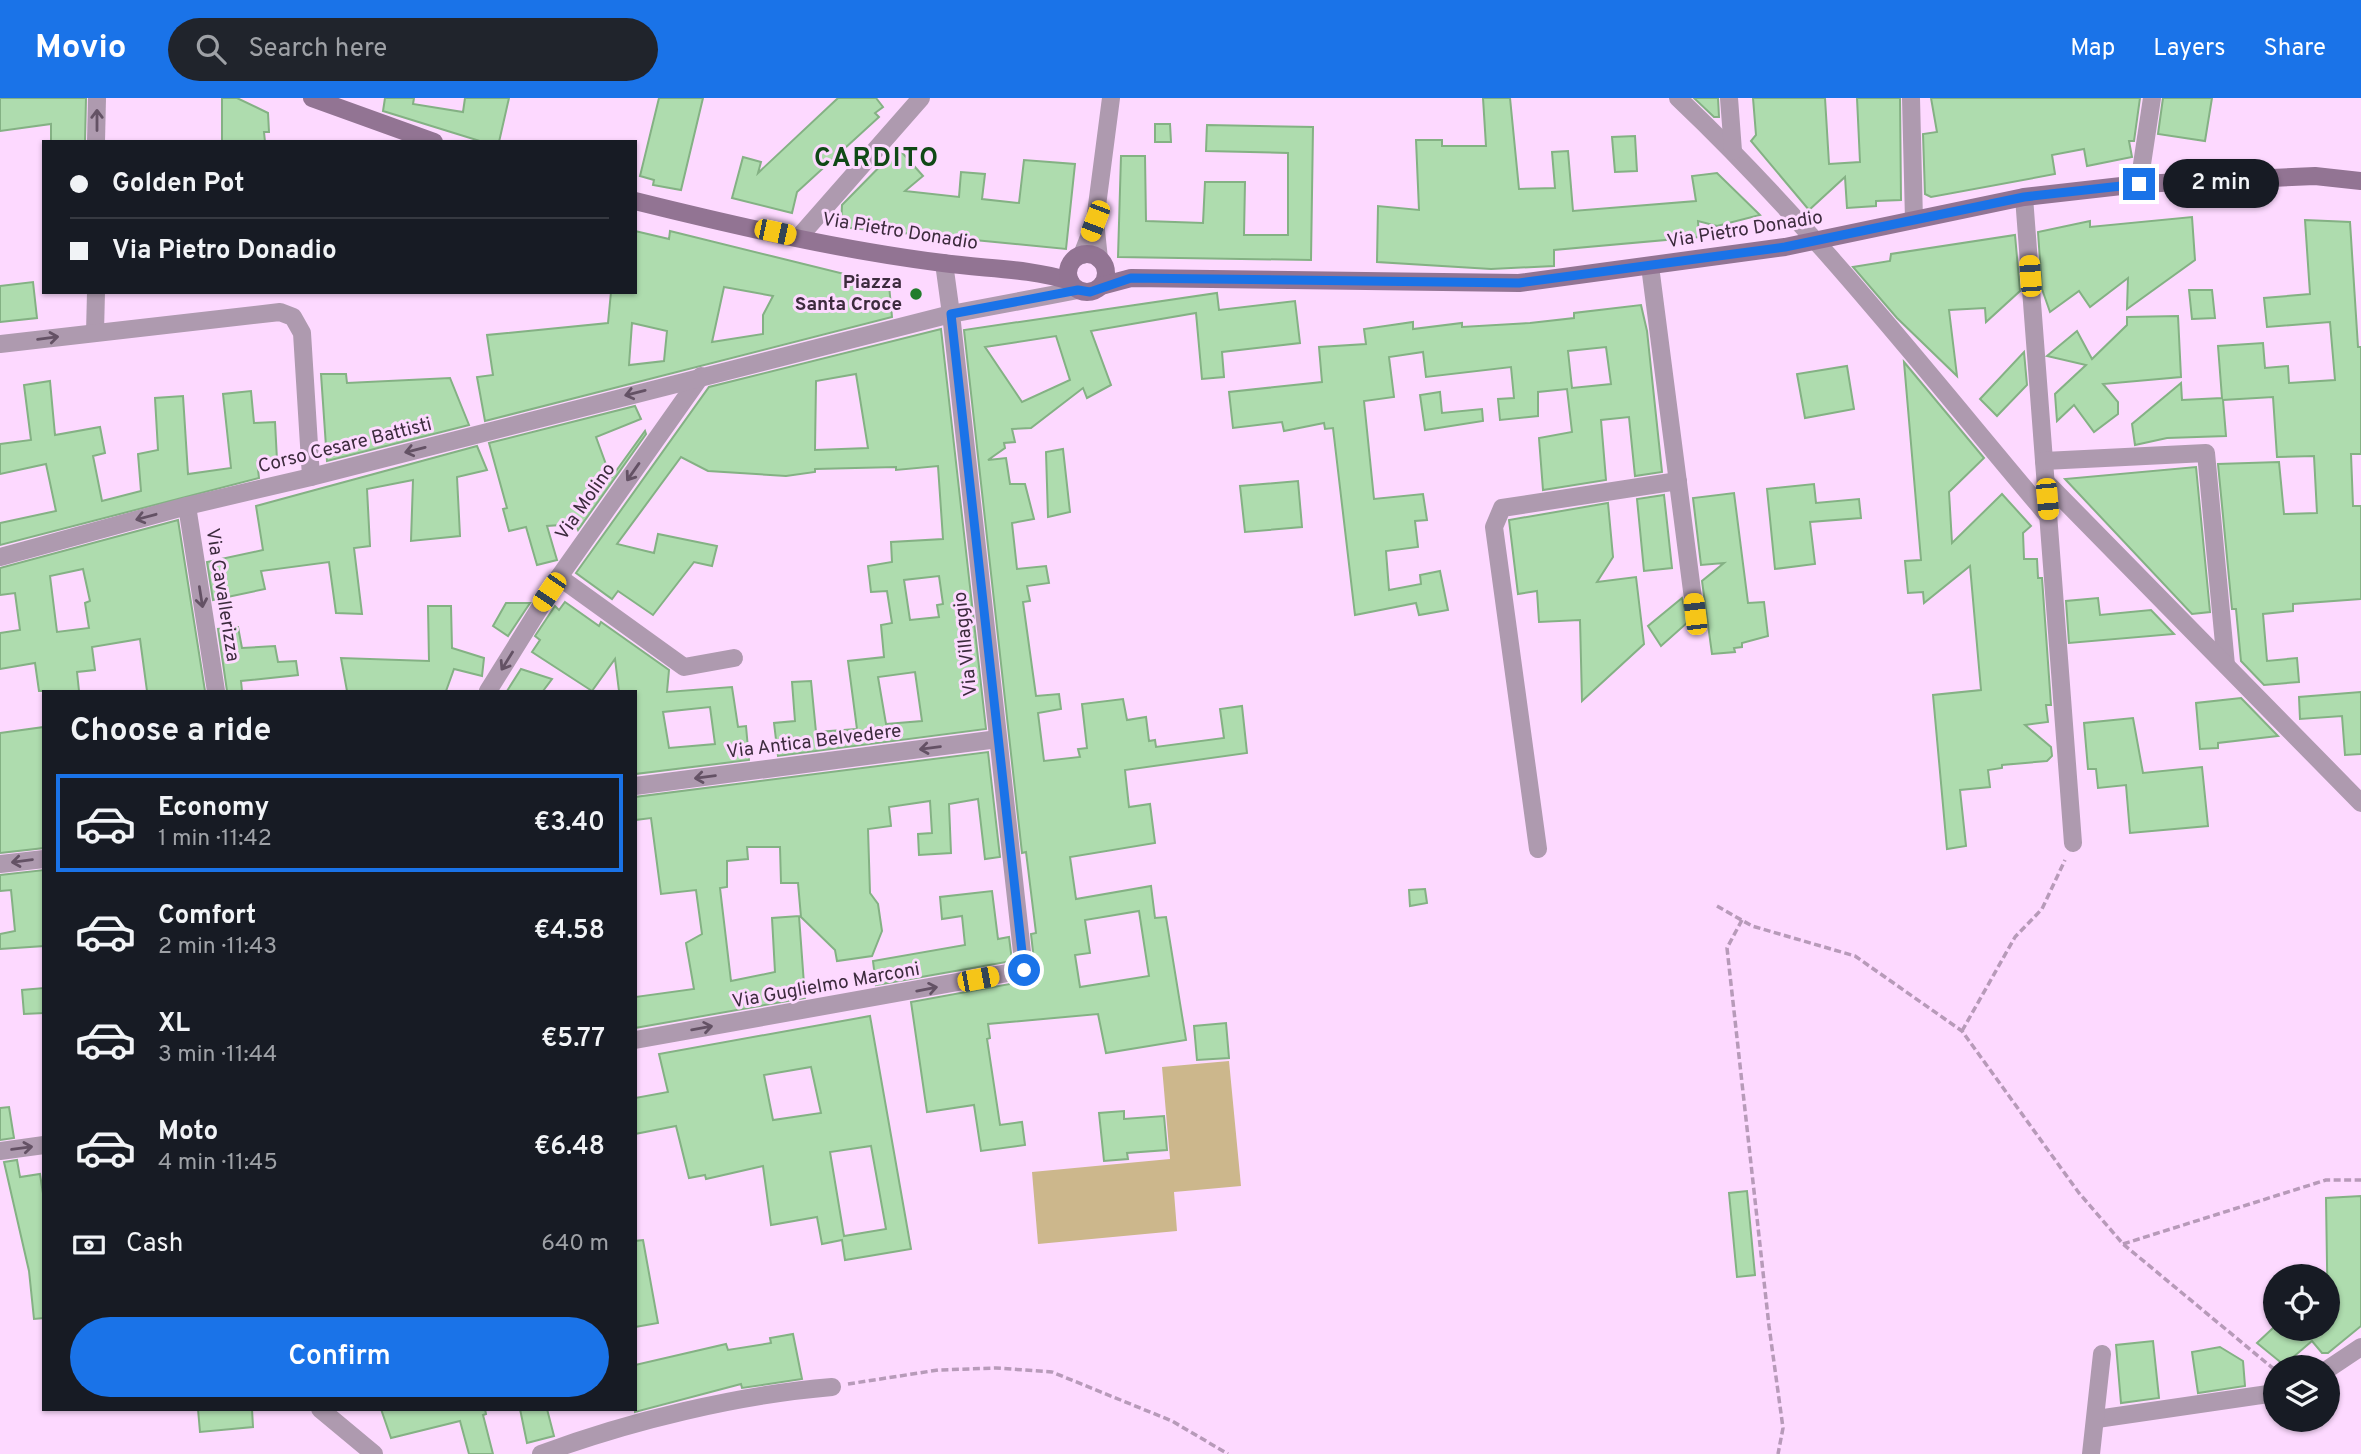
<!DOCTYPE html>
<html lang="en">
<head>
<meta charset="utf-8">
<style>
	body { margin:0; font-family:Overpass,sans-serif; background:#20242c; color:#f1f3f6; height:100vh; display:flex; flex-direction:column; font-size:26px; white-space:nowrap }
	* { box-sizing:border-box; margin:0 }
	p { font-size:23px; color:#9ea1a6 }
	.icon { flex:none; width:38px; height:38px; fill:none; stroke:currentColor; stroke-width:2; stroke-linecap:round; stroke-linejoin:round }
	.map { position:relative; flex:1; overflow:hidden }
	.side { position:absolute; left:42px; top:592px; width:595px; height:721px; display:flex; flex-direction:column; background:#171b24; border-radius:0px; box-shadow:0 2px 5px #0004 }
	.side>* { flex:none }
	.banner { position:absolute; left:42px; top:42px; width:595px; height:154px; border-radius:0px; box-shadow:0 2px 5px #0004; display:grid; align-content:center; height:154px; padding:0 28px; background:#171b24 }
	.tools { position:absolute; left:2263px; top:1166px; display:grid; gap:14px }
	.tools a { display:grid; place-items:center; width:77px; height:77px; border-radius:50%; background:#171b24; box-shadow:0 2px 5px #0004; font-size:35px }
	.end { position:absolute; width:32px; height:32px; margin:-16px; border:9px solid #1a73e8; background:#fff; box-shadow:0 0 0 4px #fff }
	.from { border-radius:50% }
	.bubble { position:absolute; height:49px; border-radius:24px; background:#171b24; box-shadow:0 2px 5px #0004; font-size:23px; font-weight:600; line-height:49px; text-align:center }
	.car { position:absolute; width:21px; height:42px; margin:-21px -10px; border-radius:9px; box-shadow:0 0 5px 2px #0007; background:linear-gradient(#f5c518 24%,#345 0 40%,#f5c518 0 76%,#345 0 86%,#f5c518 0) }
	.banner b { display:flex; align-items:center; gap:24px; height:66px; font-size:26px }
	.banner b+b { border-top:2px solid #363941 }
	.banner i { width:18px; height:18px; background:#f1f3f6 }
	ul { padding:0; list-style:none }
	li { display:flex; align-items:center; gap:21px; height:98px; margin:0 14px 10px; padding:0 14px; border:4px solid transparent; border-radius:0px }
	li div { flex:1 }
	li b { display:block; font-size:26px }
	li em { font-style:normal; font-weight:600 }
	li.on { border-color:#1a73e8 }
	li>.icon { width:63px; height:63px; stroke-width:1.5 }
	h2 { padding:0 28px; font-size:32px; line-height:84px }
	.pay { display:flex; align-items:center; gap:18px; height:77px; padding:0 28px; font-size:26px }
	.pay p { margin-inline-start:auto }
	.action { display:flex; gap:14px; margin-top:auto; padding:14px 28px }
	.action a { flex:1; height:80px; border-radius:42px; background:#1a73e8; color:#fff; font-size:28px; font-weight:600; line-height:80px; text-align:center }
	header { display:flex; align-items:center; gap:42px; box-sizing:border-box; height:98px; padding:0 35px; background:#1a73e8; color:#fff }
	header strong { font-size:33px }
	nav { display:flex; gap:38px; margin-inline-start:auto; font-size:24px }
	.search { width:490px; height:63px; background:#20242c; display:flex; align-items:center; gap:18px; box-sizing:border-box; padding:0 24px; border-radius:38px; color:#9ea1a6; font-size:26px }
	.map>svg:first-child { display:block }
	.green { fill:#ccb78c }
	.building { fill:#aedcae; stroke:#84b184; stroke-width:2; fill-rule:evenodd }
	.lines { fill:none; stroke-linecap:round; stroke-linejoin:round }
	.path { stroke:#b79ab9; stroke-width:3.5; stroke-dasharray:7 3.5; stroke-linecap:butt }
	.minor { stroke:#ae9aaf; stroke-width:18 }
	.tertiary { stroke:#ae9aaf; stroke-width:18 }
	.secondary { stroke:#927493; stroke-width:18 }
	.oneway { stroke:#645265 }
	.route { stroke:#1a73e8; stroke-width:9 }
	.poi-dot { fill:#227c2b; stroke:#fdd9ff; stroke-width:2.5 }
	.labels { text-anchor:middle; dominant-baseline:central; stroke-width:6; stroke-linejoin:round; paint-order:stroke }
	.street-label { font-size:19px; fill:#3c2b3d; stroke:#fdd9ff }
	.poi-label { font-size:19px; font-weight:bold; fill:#3c2b3d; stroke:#fdd9ff; text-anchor:end }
	.district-label { font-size:26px; font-weight:bold; letter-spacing:2px; fill:#104916; stroke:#fdd9ff }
</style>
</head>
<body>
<header>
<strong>Movio</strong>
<div class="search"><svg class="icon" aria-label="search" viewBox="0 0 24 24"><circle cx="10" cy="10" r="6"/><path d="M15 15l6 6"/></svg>Search here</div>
<nav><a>Map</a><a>Layers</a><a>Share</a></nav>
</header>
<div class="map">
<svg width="2361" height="1356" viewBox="0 0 2361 1356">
	<rect width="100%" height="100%" fill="#fdd9ff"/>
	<path class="green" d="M1229 963 1241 1088 1174 1094 1177 1133 1038 1146 1032 1074 1170 1061 1162 969Z"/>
	<g class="building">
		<path d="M0 0H86L85 44H51V26L0 33Z"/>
		<path d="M222 0H237L268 15 269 34H264L265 44H222Z"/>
		<path d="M385 0H414L413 6 463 14 465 0H509L499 44H483L383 13Z"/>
		<path d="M659 0H703L681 92 653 87 654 82 640 78Z"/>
		<path d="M838 0H876L883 9 875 15 879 19 797 94 792 115 732 100 743 59 761 64 758 75Z"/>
		<path d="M1483 0H1510L1519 91 1555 90 1552 54 1568 53 1573 113 1696 103 1692 78 1717 75 1760 117 1717 128 1698 123 1699 139 1554 152V168L1491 171 1377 164 1378 108 1419 112 1416 42H1442V48H1486Z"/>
		<path d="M1694 0H1718L1719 19H1714Z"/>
		<path d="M1753 0H1825L1829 66 1860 64 1857 0H1900L1901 102 1876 103V108L1847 110 1845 79 1809 112 1751 43 1756 37Z"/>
		<path d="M1931 0H2140L2134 43H2129L2132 59 2087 68 2084 51 2052 57 2055 76 1931 99 1925 96 1923 36 1937 34Z"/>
		<path d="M2163 0H2212L2205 43 2158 36Z"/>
		<path d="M1155 26H1170L1171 44H1155Z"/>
		<path d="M1207 27 1313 29 1311 162 1118 159 1121 58H1145L1146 123 1203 125 1205 84H1245L1244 137H1288V55L1206 53Z"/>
		<path d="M1635 38 1637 73 1615 74 1612 39Z"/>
		<path d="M898 50 923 78 905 93 959 99 961 74 985 76 982 101 1019 105 1024 62 1075 66 1066 151 841 129 842 107Z"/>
		<path d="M2192 119 2195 162 2127 211 2128 180 2090 209 2079 193 2050 214 2042 191 2038 134 2090 123V129Z"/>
		<path d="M2305 122 2350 124 2358 249H2361V356H2351L2353 408H2361V501L2293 506V513L2263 516 2267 563 2297 560 2299 584 2264 587 2241 563 2236 511H2232L2218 366 2279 364 2284 416 2317 415 2314 358 2277 359 2273 299 2223 302 2226 338 2167 340 2135 347 2132 326 2181 285 2182 302 2222 300 2218 248 2263 245 2265 270 2288 268 2289 285 2335 282 2330 224 2267 229 2264 200 2310 196Z"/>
		<path d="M635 133 669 141 670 133 889 187 892 219 485 323 477 279 493 277 487 237 608 225 611 194H635ZM724 189 773 198 763 217V236L712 244ZM632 225 667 233 664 263 629 267Z"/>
		<path d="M2015 137 2020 193 1986 224 1985 210 1949 212 1957 278 1897 220 1853 169 1890 163 1891 156Z"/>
		<path d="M33 184 37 220 0 224V188Z"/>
		<path d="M2189 192H2212L2215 220 2192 221Z"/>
		<path d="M1217 195 1219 212 1295 203 1300 245 1222 254 1224 279 1202 281 1196 215 1091 233 1111 287 1087 300 1083 290 1031 330 1012 331 1015 344 1004 345 1005 350 988 362 1006 360 1010 386H1025L1034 421 1012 425 1017 471 1046 468 1049 485 1027 488 1030 503 1023 504 1036 598 1059 596 1061 611 1038 615 1044 663 1080 659 1078 651 1087 650 1082 606 1123 601 1127 622 1146 619 1149 643 1155 642 1156 649 1224 640 1220 611 1242 608 1247 655 1125 672 1129 709 1150 706 1155 745 1070 759 1076 801 1151 788 1155 820 1166 819 1186 942 1106 955 1098 916 988 926 990 940 987 941 1000 1027 1022 1024 1025 1047 981 1053 974 1007 927 1014 911 904 1026 883 1032 880 1035 871 1031 836 1036 835 1026 754 1022 755 964 232ZM1056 238 1070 282 1022 304 985 249ZM1139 813 1149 878 1080 889 1075 857 1090 855 1085 822Z"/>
		<path d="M1641 207 1647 233 1662 374 1635 378 1629 319 1601 322 1606 382 1543 392 1539 340 1572 334 1567 291 1538 294V318L1500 322 1498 301 1514 300 1511 269 1426 279 1423 254 1389 259 1394 299 1364 303 1374 401 1423 396 1427 422 1415 423 1418 449 1386 453 1389 492 1421 486 1420 477 1440 473 1448 512 1419 517 1416 505 1355 517 1333 330 1325 331 1324 325 1284 333 1282 324 1233 330 1229 294 1322 284 1319 249 1366 246 1364 231 1413 224V231L1462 225V229L1530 225 1574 220V215ZM1606 249 1611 286 1572 290 1568 253Z"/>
		<path d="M2178 218 2181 279 2103 286 2118 304V316L2094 334 2074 307 2057 323 2055 296 2086 267 2047 258 2077 233 2092 261 2127 227V219Z"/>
		<path d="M941 231 986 631 778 658 774 625 795 623 792 584 811 583 816 634 857 631 848 563 884 559 881 527 892 525 887 493 871 494 868 468 892 464 891 444 943 441 938 368 896 372V369L815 371V374L786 378 708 373 681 359 617 446 654 455 658 436 717 448 712 468 694 464 653 517 618 493 612 501 576 475 709 289ZM856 276 868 350 815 352 816 283ZM939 478 943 506 937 507 939 519 910 522 904 482ZM915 574 922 623 886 626 878 579Z"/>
		<path d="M2024 254 2027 287 1997 318 1980 301Z"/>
		<path d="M1904 264 1984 360 1949 394 1952 445 2002 396 2031 428 2023 435 2024 461H2037L2038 480H2042L2051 607H2046L2048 624 2025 627 2051 649 2052 658 2047 663 2002 667V670L1988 672 1990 689 1960 692 1966 748 1947 751 1933 597 1981 592 1970 468 1924 505 1923 494 1908 495 1905 463 1921 462Z"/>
		<path d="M1847 268 1854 311 1805 320 1797 276Z"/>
		<path d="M321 276H346L347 285 450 280 469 327 327 363Z"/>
		<path d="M50 283 55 337 100 329 105 355 93 358 102 403 141 393 138 356 158 352 155 300 183 298 188 376 231 370 223 296 251 293 254 325 275 324 277 362 257 363 259 380 0 447V425L56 413 46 366 0 376V346L31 342 24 287Z"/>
		<path d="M1440 294 1442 315 1482 311 1483 323 1425 332 1420 297Z"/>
		<path d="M635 308 641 321 596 339 611 380 645 333 646 336 578 432 575 426 547 428 557 462 537 467 526 429 509 433 503 411 507 410 489 345Z"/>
		<path d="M477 348 487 372 457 379 460 438 411 443 413 382 367 391 370 448 354 450 362 516 336 515 329 464 261 473 265 491 213 502 207 464 263 452 256 408Z"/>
		<path d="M1063 351 1070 414 1048 419 1046 354Z"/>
		<path d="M2196 369 2210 514 2192 516 2065 381Z"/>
		<path d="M1298 383 1302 429 1245 434 1240 388Z"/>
		<path d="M1814 386 1816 405 1859 401 1861 420 1810 424 1815 466 1775 471 1767 391Z"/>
		<path d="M1734 395 1748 505 1764 504 1768 538 1742 545V549L1734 550 1735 554 1712 556 1702 483 1724 465 1701 467 1693 400Z"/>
		<path d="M1664 397 1672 470 1644 473 1637 401Z"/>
		<path d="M1608 405 1613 459 1597 484 1636 479 1644 546 1582 603 1580 522 1539 524 1537 493 1518 496 1509 422Z"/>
		<path d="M178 422 205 593H147L140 541 92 549 95 572 77 574 79 593H39L35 565 0 571V535L20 532 15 495 0 497V470ZM83 471 90 503 85 505 89 530 57 534 50 478Z"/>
		<path d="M1682 500 1688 524 1661 548 1648 528Z"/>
		<path d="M2098 500 2100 517 2151 512 2174 536 2069 545 2066 503Z"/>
		<path d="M565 504 599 528 601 524 669 572 667 594 732 589 738 629 746 628 749 662 635 676V593H619L615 561 592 593 532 554 540 542 535 538 555 508 559 512ZM710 609 715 646 669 650 663 614Z"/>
		<path d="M506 505H530L508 538 493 528Z"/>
		<path d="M428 508H451L452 550 484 560 482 578 454 571 446 593H347L341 560 429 563Z"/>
		<path d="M238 529 242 550 275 548 278 564 296 563 298 577 241 583 242 593H227L218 531Z"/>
		<path d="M521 571 552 581 543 593H507Z"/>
		<path d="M2361 594V656L2345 657 2342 618 2300 621 2299 599Z"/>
		<path d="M2241 600 2278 638 2218 645V650L2200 651 2196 605Z"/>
		<path d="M2133 620 2143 675 2202 669 2208 728 2130 735 2126 687 2098 690 2096 671H2088L2084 625Z"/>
		<path d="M44 629V750L0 755V635Z"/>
		<path d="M988 654 1000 759 985 761 978 701 949 706 951 755 919 757 918 736 932 735 930 703 889 709 891 728 868 731 870 795 878 806 882 833 872 858 837 863 835 852 801 819 798 785H781L780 749H747L748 761 727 763V789L720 790 731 883 775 874 772 820 799 818 805 900 635 930V899L694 891 686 845 702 836 696 792 661 796 651 720 635 722V699Z"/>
		<path d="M44 772V848L0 851V836L15 833 11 792 0 793V777Z"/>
		<path d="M1425 791 1427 805 1410 808 1409 792Z"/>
		<path d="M992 793 998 841 1009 839 1012 863 876 887 873 863 965 847 962 818 942 821 940 799Z"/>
		<path d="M44 890V915L24 916 22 892Z"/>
		<path d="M870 918 911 1151 845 1162 842 1142 822 1146 817 1119 771 1127 763 1068 706 1081 705 1077 689 1080 676 1028 635 1036V1000L668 994 659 956ZM811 969 821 1015 773 1022 764 977ZM871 1048 886 1131 844 1138 830 1054Z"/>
		<path d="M1226 925 1229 960 1197 962 1194 928Z"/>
		<path d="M9 1009 14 1040 0 1042V1010Z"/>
		<path d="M1124 1013V1021L1164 1018 1167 1052 1127 1055 1128 1061 1104 1063 1099 1015Z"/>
		<path d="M17 1062 20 1079 40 1076 44 1102V1220L34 1221 29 1173 4 1064Z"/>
		<path d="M1747 1093 1755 1177 1737 1179 1729 1095Z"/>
		<path d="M2361 1098V1228L2328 1255H2322L2312 1243 2284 1267 2257 1245 2273 1230H2328L2326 1100Z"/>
		<path d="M643 1142 658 1225 635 1229V1143Z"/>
		<path d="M793 1236 802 1281 742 1290 741 1286 635 1314V1267L726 1246 728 1252 771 1245 770 1240Z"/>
		<path d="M2153 1243 2159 1300 2121 1305 2116 1247Z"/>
		<path d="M2220 1249 2243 1263 2245 1288 2198 1295 2192 1254Z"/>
		<path d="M198 1311H252L253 1329 200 1334Z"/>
		<path d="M381 1311H485L486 1316 483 1317 493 1356H469L460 1323 391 1340Z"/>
		<path d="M520 1311H547L554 1338 527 1345Z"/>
	</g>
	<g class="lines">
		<g class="path">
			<path d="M1717 808 1752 828 1855 858 1962 933 2079 1095 2123 1146 2275 1272"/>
			<path d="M1742 822 1727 850 1769 1228 1783 1330 1778 1356"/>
			<path d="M1962 933 2015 839 2042 811 2065 762"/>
			<path d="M2123 1146 2326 1082H2361"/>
			<path d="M848 1286 938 1272 996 1270 1052 1274 1172 1323 1228 1356"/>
		</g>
		<g class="minor">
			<path d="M1678 0C1813 128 1928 276 2048 418"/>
			<path d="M1729 0 1733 53"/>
			<path d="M1911 0 1914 122"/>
			<path d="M96 44 97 0"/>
			<path d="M2139 86 2152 0"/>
			<path d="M2024 99 2073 745"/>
			<path d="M799 139 921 0"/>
			<path d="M944 165 951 216"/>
			<path d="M1650 168 1695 516"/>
			<path d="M95 234 96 194"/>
			<path d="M0 246 280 214 293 219 302 235 311 379"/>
			<path d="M2044 363 2206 355 2226 567"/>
			<path d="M2046 384 2361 705"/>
			<path d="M187 408 216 593"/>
			<path d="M559 479 684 569 734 560"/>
			<path d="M488 593 559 479 701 278"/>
			<path d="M635 688 998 641"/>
			<path d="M1538 751 1494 429 1502 410 1678 383"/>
			<path d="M0 766 44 761"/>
			<path d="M2328 1271 2361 1249"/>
			<path d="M2097 1321 2275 1295"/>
			<path d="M541 1356C630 1323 737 1297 832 1289"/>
			<path d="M2091 1356 2102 1256"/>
		</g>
		<g class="tertiary">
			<path d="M1082 157 1094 126"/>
			<path d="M1099 161 1095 123 1111 0"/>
			<path d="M0 459 187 408 311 379 951 216 1078 192"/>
			<path d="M635 942 1024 872 951 216"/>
			<path d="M0 1053 44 1047"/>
			<path d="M320 1311 374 1356"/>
		</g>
		<g class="secondary">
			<path d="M312 0 434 44"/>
			<path d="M635 103C736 128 840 152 943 165 986 171 1028 170 1070 183"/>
			<circle cx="1087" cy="175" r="19"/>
			<path d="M1101 188 1131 180 1519 185 1785 149 2024 99 2139 86 2315 78 2361 83"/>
		</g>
	</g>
	<defs><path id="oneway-shaft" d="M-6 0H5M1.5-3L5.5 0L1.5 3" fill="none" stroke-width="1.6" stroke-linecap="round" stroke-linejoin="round" transform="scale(1.75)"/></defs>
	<g class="oneway">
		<use href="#oneway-shaft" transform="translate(97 22) rotate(-90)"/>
		<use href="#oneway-shaft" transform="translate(48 240) rotate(-7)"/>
		<use href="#oneway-shaft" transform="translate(635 295) rotate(166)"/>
		<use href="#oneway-shaft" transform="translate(415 352) rotate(166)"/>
		<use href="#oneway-shaft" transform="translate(633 374) rotate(125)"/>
		<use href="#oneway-shaft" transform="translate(146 419) rotate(165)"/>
		<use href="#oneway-shaft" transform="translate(201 499) rotate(81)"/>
		<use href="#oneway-shaft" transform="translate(507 563) rotate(122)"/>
		<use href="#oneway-shaft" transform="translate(930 650) rotate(173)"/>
		<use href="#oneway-shaft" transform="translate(705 679) rotate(173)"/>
		<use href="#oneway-shaft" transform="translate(22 763) rotate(173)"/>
		<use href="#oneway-shaft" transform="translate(927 891) rotate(-11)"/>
		<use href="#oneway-shaft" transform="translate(702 930) rotate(-10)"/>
		<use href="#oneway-shaft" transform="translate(22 1050) rotate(-8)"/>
	</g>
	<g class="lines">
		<path class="route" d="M1024 872 951 216 1078 192 1090 194 1131 180 1519 185 1785 149 2024 99 2139 86"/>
	</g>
	<circle class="poi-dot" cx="916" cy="196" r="7"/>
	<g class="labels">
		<g class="street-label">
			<text transform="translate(1745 132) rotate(-9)">Via Pietro Donadio</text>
			<text transform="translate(900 134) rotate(9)">Via Pietro Donadio</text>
			<text transform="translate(345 348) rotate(-14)">Corso Cesare Battisti</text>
			<text transform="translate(586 404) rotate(-55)">Via Molino</text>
			<text transform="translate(222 497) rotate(81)">Via Cavallerizza</text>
			<text transform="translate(966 546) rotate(-96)">Via Villaggio</text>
			<text transform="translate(814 644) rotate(-7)">Via Antica Belvedere</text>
			<text transform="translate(826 888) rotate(-10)">Via Guglielmo Marconi</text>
		</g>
		<g class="poi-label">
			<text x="902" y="185">Piazza<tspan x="902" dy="22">Santa Croce</tspan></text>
		</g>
		<g class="district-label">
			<text x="877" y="61">CARDITO</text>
		</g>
	</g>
</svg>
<div class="tools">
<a><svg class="icon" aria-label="locate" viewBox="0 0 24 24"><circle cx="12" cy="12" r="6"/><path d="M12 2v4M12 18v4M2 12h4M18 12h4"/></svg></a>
<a><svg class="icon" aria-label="layers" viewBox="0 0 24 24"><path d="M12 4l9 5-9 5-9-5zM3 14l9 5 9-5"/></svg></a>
</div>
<i class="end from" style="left:1024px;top:872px"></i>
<i class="end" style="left:2139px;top:86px"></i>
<div class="bubble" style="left:2163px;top:61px;width:116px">2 min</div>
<i class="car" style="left:1095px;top:123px;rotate:201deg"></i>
<i class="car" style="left:775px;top:134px;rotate:102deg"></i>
<i class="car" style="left:2030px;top:178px;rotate:356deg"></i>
<i class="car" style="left:2047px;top:401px;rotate:175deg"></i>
<i class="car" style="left:549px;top:494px;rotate:214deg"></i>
<i class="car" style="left:1695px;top:516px;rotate:353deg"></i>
<i class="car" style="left:978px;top:881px;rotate:79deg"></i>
<div class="banner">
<b><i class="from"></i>Golden Pot</b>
<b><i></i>Via Pietro Donadio</b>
</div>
<section class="side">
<h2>Choose a ride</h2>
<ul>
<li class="on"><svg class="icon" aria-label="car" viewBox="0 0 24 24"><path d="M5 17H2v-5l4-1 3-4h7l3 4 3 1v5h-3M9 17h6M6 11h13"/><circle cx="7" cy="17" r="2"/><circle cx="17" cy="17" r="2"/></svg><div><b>Economy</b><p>1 min · 11:42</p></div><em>€3.40</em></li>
<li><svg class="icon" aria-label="car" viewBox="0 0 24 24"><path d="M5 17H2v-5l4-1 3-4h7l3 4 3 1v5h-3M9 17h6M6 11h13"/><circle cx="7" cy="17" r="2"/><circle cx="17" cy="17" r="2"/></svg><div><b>Comfort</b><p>2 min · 11:43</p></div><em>€4.58</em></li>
<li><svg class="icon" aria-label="car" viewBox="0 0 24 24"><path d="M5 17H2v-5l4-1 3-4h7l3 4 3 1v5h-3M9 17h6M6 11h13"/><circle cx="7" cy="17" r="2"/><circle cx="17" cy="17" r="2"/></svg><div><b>XL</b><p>3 min · 11:44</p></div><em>€5.77</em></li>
<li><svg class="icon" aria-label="car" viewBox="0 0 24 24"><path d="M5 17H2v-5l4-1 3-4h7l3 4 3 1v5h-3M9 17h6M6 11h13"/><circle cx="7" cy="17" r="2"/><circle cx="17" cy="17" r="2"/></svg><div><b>Moto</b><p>4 min · 11:45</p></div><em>€6.48</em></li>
</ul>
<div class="pay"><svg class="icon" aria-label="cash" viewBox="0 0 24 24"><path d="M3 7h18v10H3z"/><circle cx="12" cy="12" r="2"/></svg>Cash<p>640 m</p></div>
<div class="action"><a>Confirm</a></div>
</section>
</div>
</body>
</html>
